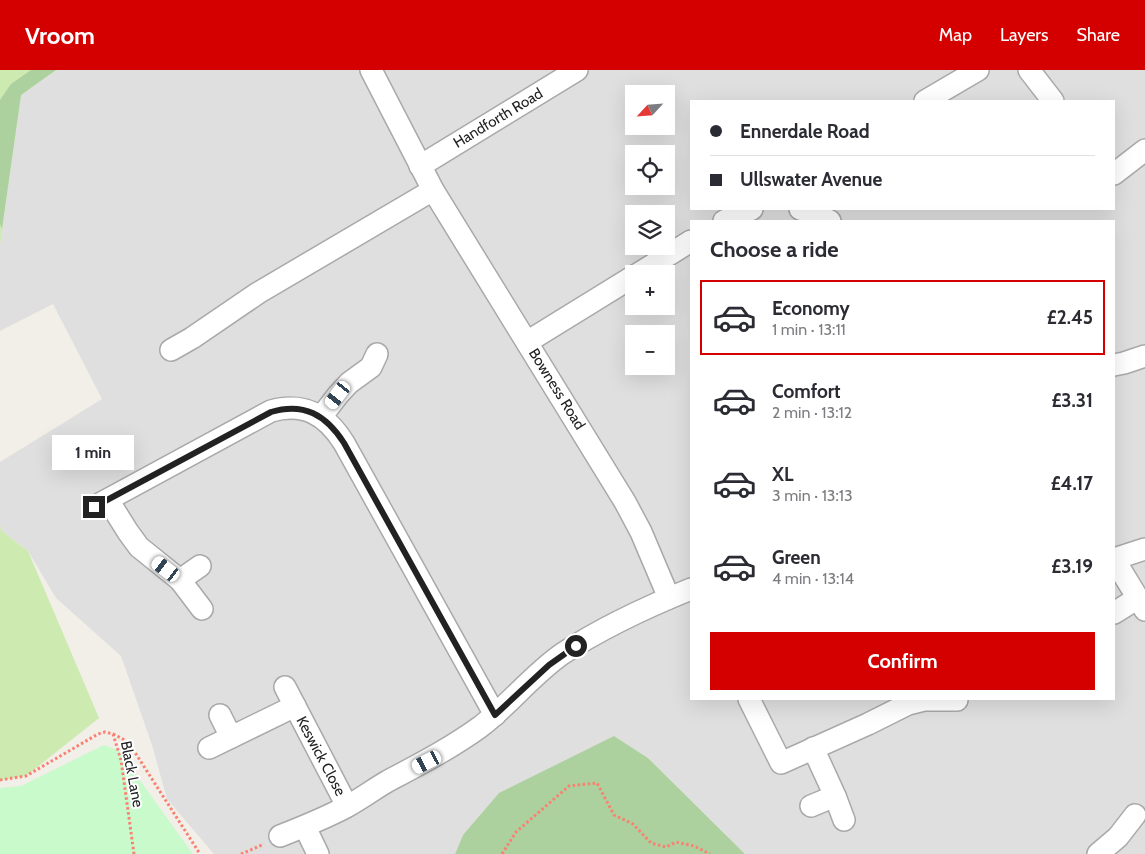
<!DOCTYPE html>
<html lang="en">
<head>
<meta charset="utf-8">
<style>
	body { margin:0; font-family:Cabin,sans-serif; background:#f7f7f7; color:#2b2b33; height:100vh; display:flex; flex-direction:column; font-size:19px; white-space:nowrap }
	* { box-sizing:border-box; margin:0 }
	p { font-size:16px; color:#7c7c81 }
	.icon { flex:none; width:28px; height:28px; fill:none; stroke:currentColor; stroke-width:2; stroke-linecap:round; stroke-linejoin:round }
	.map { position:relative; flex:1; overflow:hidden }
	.drawer { position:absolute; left:690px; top:150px; width:425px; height:480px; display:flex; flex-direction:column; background:#fff; border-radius:0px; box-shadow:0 5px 20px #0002 }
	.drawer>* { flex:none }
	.banner { position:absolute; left:690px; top:30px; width:425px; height:110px; border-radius:0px; box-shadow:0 5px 20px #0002; display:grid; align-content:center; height:110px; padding:0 20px; background:#fff }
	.needle { width:32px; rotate:244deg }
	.controls { position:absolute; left:625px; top:15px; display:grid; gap:10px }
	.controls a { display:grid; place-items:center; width:50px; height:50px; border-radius:0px; background:#fff; box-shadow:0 5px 20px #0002; font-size:25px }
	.end { position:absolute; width:22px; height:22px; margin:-11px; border:6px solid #222; background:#fff; box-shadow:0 0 0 2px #fff }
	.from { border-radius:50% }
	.bubble { position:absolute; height:35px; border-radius:0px; background:#fff; box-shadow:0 5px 20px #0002; font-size:16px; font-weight:800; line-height:35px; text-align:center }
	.car { position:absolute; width:15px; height:30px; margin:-15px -8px; border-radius:6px; box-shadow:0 0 4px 1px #0007; background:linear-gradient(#fff 24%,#345 0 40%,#fff 0 76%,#345 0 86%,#fff 0) }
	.banner b { display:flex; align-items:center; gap:18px; height:48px; font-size:19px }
	.banner b+b { border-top:1px solid #e1e1e2 }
	.banner i { width:12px; height:12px; background:#2b2b33 }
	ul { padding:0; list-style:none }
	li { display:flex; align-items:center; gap:15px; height:75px; margin:0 10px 8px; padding:0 10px; border:2px solid transparent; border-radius:0px }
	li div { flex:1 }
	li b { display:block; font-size:19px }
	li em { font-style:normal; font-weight:800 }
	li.active { border-color:#d40000 }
	li>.icon { width:45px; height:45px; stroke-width:1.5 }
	h2 { padding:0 20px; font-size:22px; line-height:60px }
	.primary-button { display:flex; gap:10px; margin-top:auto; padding:10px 20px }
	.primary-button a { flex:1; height:58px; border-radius:0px; background:#d40000; color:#fff; font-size:20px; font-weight:800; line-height:58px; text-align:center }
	header { display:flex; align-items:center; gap:30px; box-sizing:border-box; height:70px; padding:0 25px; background:#d40000; color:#fff }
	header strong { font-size:24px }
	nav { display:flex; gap:28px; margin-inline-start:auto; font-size:18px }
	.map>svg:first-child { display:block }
	.residential { fill:#e0dfdf; fill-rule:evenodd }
	.grass { fill:#cdebb0 }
	.forest { fill:#add19e }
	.park { fill:#c8facc }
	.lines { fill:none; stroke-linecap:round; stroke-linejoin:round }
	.minor-casing { stroke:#a9a9a9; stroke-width:24 }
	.path { stroke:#fa8072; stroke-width:3; stroke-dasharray:2.5 2.5; stroke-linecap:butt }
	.minor { stroke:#fff; stroke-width:21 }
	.route { stroke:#222; stroke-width:6 }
	.labels { text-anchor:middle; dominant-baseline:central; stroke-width:4; stroke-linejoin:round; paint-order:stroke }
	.street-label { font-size:15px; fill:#222; stroke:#fff }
</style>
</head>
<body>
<header>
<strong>Vroom</strong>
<nav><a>Map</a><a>Layers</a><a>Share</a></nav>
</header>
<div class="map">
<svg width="1145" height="784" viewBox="0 0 1145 784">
	<rect width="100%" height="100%" fill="#f2efe9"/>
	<path class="residential" d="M56 0H1145V784H745L648 688 614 666 463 765 455 784H214L167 729 152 675 121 586 56 528 28 481 2 461 0 456V392L102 329 53 234 0 261V174L21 25ZM634 24H666V56H634ZM691 31H1114V139H691ZM634 84H666V116H634ZM634 144H666V176H634ZM691 151H1114V629H691ZM634 204H666V236H634ZM634 264H666V296H634Z"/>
	<g class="grass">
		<path d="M0 0H56L21 25 0 174Z"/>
		<path d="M0 456 2 461 28 481 99 648 26 706 0 710Z"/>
	</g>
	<g class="forest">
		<path d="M31 0H56L21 25 2 159 0 154V30L11 14Z"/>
		<path d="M614 666 648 688 745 784H455L463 765 499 723Z"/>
	</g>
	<path class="park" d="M104 675 118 680 193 784H0V718L21 716Z"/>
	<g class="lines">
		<g class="minor-casing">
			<g id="minor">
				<path d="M371 0 433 120 625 432 641 462 669 528"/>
				<path d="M1029 0 1053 31"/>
				<path d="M925 31 978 0"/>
				<path d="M420 96 577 0"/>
				<path d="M1114 104 1145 80"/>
				<path d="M800 139 815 143 830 151"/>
				<path d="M724 151 752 139"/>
				<path d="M638 204 691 171"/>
				<path d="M527 272 634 206"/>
				<path d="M171 280 192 268 258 223 433 120"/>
				<path d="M1114 295 1124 293 1145 286"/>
				<path d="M321 347 338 325 349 313 371 297 377 284"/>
				<path d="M108 430 128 462 139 477 180 510 202 539"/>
				<path d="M94 437 271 341C304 332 326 344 344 373L495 645"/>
				<path d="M1114 489 1145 540"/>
				<path d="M1114 489 1145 479"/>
				<path d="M180 510 200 496"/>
				<path d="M1114 543 1138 528"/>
				<path d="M285 617 347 736"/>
				<path d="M749 629 781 693 868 654 908 634 924 630H957"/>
				<path d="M220 645 231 667"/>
				<path d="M209 678 295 636"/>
				<path d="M813 678 835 726 844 750"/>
				<path d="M811 736 835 726"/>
				<path d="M305 757 318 784"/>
				<path d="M280 766C303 757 325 748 346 737 361 729 374 719 388 711 420 694 451 678 480 657 509 635 532 605 562 584 600 559 649 536 691 519"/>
				<path d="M1098 784 1118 767 1135 745"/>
			</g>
		</g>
		<g class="path">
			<path d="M113 664 123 669 136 684 200 784"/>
			<path d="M0 710 26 706 98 664 105 662 113 664 121 690 134 784"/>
			<path d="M241 784 264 774"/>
			<path d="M502 784 516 762 569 716 597 713 614 745 633 754 651 773 666 777 676 772 694 776 710 784"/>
		</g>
		<use href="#minor" class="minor"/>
	</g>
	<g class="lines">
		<path class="route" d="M94 437 271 342C304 332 326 345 344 373L495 645 549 595 576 576"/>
	</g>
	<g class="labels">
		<g class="street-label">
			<text transform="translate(498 48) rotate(-31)">Handforth Road</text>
			<text transform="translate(557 319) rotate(58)">Bowness Road</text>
			<text transform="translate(321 686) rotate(62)">Keswick Close</text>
			<text transform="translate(132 704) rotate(79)">Black Lane</text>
		</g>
	</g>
</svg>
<div class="controls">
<a><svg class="needle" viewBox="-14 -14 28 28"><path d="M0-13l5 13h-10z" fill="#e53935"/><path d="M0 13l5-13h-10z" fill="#7c7c81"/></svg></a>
<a><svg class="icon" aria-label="locate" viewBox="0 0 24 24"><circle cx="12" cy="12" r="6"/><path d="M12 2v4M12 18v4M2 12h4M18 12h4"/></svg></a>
<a><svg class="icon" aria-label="layers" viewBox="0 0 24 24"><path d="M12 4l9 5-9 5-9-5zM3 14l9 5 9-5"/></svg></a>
<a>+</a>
<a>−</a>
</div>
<i class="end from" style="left:576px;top:576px"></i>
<i class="end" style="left:94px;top:437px"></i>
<div class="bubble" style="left:52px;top:365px;width:82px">1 min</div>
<i class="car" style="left:338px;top:325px;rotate:217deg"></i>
<i class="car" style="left:166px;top:499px;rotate:307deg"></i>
<i class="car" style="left:427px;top:692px;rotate:243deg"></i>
<div class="banner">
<b><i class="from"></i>Ennerdale Road</b>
<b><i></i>Ullswater Avenue</b>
</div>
<section class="drawer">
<h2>Choose a ride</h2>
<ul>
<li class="active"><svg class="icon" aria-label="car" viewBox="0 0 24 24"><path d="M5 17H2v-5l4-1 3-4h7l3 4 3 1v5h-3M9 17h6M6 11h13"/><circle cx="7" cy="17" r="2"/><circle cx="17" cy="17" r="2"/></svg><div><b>Economy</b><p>1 min · 13:11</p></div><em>£2.45</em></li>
<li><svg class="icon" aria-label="car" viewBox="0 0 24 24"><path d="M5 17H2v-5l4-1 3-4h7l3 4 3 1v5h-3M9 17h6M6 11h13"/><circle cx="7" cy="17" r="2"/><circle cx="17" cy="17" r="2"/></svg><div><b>Comfort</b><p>2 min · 13:12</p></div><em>£3.31</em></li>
<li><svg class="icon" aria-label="car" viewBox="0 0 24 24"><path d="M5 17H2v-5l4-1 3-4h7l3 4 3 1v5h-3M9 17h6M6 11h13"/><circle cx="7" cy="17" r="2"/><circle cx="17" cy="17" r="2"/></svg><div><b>XL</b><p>3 min · 13:13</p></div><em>£4.17</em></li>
<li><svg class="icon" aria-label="car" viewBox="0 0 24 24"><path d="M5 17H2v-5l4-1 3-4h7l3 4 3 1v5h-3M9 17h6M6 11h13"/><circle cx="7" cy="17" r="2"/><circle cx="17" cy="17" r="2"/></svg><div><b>Green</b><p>4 min · 13:14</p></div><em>£3.19</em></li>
</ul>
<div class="primary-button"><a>Confirm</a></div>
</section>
</div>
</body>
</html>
